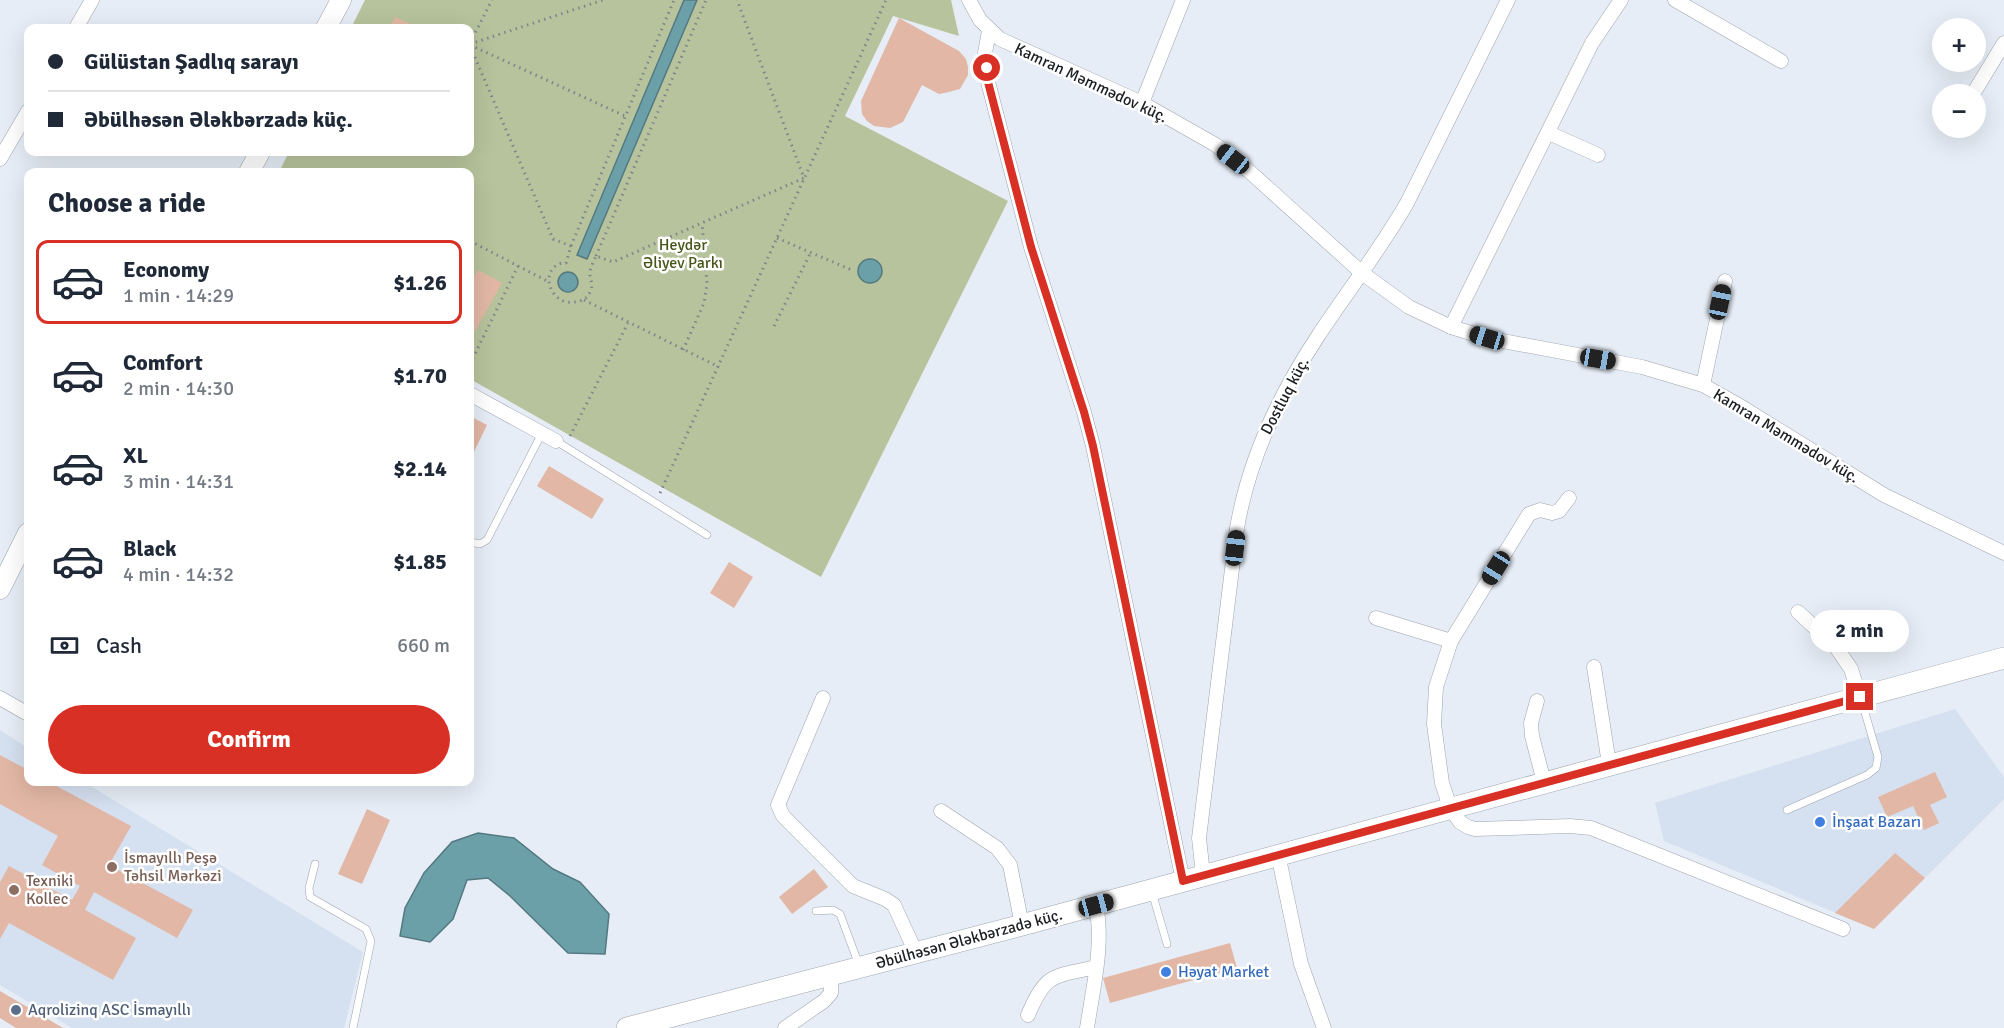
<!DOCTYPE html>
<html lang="en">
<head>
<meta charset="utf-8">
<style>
	body { margin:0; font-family:Signika,sans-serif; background:#f6f6f7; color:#1f2937; height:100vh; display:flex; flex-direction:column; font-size:22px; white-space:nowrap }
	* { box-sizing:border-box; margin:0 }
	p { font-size:20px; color:#747a83 }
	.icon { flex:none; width:33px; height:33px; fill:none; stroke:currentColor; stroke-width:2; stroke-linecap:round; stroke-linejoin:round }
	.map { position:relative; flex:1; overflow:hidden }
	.drawer { position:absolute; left:24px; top:168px; width:450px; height:618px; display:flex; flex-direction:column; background:#fff; border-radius:12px; box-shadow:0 6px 24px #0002 }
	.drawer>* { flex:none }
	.banner { position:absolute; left:24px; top:24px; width:450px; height:132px; border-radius:12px; box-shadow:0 6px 24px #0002; display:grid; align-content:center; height:132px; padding:0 24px; background:#fff }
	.fabs { position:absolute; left:1932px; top:18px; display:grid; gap:12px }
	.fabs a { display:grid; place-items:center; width:54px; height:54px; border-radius:50%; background:#fff; box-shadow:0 6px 24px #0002; font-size:30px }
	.end { position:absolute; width:27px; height:27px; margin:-14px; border:8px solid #d93025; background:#fff; box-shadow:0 0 0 3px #fff }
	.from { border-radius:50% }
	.bubble { position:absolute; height:42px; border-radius:21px; background:#fff; box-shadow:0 6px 24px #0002; font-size:20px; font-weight:700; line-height:42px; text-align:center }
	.car { position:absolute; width:18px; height:36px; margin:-18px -9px; border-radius:8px; box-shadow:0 0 4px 2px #0007; background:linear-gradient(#222 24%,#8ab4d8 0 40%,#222 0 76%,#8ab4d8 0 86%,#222 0) }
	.banner b { display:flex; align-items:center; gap:21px; height:57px; font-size:22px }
	.banner b+b { border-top:2px solid #e0e1e3 }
	.banner i { width:15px; height:15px; background:#1f2937 }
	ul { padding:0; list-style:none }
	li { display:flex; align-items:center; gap:18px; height:84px; margin:0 12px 9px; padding:0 12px; border:3px solid transparent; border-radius:12px }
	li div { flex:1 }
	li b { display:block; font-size:22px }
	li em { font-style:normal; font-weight:700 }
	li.on { border-color:#d93025 }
	li>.icon { width:54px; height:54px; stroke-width:1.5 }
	h2 { padding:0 24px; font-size:27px; line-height:72px }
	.pay { display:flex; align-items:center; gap:15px; height:66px; padding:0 24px; font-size:22px }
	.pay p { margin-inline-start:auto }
	.cta { display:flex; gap:12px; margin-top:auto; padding:12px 24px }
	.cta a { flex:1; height:69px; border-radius:36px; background:#d93025; color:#fff; font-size:24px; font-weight:700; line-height:69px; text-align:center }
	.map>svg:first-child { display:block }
	.built { fill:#d5e0f0 }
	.green { fill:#b7c39c }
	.water { fill:#6ca0a8; stroke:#547980; stroke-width:1.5 }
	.building { fill:#e2b7a5 }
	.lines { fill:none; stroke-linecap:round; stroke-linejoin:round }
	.lane-casing { stroke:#9ea4ac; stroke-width:8 }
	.street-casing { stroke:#9ea4ac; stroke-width:15 }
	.secondary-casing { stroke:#9ea4ac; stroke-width:21 }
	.primary-casing { stroke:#9ea4ac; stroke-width:22 }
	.path { stroke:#81858b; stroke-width:3; stroke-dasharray:1.5 4.5; stroke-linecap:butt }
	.lane { stroke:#fff; stroke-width:7 }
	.street { stroke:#fff; stroke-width:14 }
	.secondary { stroke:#fff; stroke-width:20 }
	.primary { stroke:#fff; stroke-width:21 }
	.route { stroke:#d93025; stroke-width:8 }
	.shop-dot { fill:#3f7fe0; stroke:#fff; stroke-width:2 }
	.education-dot { fill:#8d6e63; stroke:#fff; stroke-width:2 }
	.service-dot { fill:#5c6f8a; stroke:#fff; stroke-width:2 }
	.labels { text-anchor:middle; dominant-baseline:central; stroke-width:5; stroke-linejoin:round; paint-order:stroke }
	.street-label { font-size:16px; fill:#1c1e21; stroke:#fff }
	.park-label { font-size:16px; fill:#465518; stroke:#fff }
	.shop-label { font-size:16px; fill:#366cbe; stroke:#fff; text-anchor:start }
	.education-label { font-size:16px; fill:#785e54; stroke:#fff; text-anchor:start }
	.service-label { font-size:16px; fill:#4e5e75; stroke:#fff; text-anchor:start }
</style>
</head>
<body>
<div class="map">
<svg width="2004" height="1028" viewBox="0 0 2004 1028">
	<rect width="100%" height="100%" fill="#e6edf6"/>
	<g class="built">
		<path d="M1955 709 2004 777V799L1874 929 1664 841 1655 803Z"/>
		<path d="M0 730 28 748V782H84L363 952 344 1028H72L0 985Z"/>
	</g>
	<path class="green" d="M365 0H951L959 36 893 16 845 116 1008 201 821 577 470 379V172H279L289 152H470V28H351Z"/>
	<g class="water">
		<path d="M684 0H697L587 259 577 255Z"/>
		<circle cx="870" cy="271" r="12"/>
		<circle cx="568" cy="282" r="10"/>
		<path d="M478 833 514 838 553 869 580 882 609 914 605 954 568 953 510 896 488 878 467 880 453 919 430 942 400 936 405 908 424 873 452 842Z"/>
	</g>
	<g class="building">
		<path d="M395 17 419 28H389Z"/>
		<path d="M899 18 959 51 966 59 968 67V75L960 89 949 92 939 94 922 85 903 122 890 128 874 126 867 121 862 114 861 101Z"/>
		<path d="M478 270 502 283 474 333 470 331V284Z"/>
		<path d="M470 416 487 425 470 460Z"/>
		<path d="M549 466 604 499 592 519 537 486Z"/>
		<path d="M729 562 753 577 734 608 710 593Z"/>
		<path d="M0 755 28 770V782H49L131 826 109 865 193 910 177 938 94 892 85 910 136 938 113 980 9 923 0 939V882L9 866 72 900 80 886 42 865 58 836 0 804Z"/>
		<path d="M1935 772 1947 797 1930 805 1939 823 1924 830 1913 806 1887 817 1878 797Z"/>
		<path d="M367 809 390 820 362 884 338 874Z"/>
		<path d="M1895 853 1925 878 1874 929 1835 913Z"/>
		<path d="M814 869 828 887 792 914 779 897Z"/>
		<path d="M1230 943 1237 968 1110 1003 1103 978Z"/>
		<path d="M0 991 63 1028H16L0 1018Z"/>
	</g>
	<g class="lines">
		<g class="lane-casing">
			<g id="lane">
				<path d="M556 441 707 535"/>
				<path d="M470 542 480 544 487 540 542 433"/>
				<path d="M1787 810 1867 775 1876 768 1878 757 1861 699"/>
				<path d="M315 864 309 888 310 897 366 929 371 941 353 1028"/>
				<path d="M1152 892 1167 944"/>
				<path d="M816 911 833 910 840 914 859 965"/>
			</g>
		</g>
		<g class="street-casing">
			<g id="street">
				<path d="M969 0 980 20 1000 39 1142 103 1216 145 1250 172 1362 273 1409 307 1451 327 1487 338 1642 367 1703 385 1740 406 1884 495 2004 553"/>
				<path d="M1675 0 1781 61"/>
				<path d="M76 28 92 0"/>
				<path d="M989 31 985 53 988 82 1031 247 1084 412 1093 446 1183 881"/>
				<path d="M1973 94 2004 43"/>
				<path d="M1142 103 1183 0"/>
				<path d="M1549 133 1598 155"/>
				<path d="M0 159 28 111"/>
				<path d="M1451 327 1592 43 1621 0"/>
				<path d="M1703 385 1725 281"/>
				<path d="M470 394 556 441"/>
				<path d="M1569 498 1559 511 1552 513 1540 510 1529 514 1451 641 1436 687 1434 724 1442 783 1450 807 1460 822 1468 827 1475 829 1570 826 1591 828 1843 929"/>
				<path d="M1798 612 1836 647 1851 669 1860 697"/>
				<path d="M1376 618 1451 641"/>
				<path d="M1594 667 1609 764"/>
				<path d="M0 698 28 714"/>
				<path d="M823 698 778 805 783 816 853 886 885 899 894 905 916 953"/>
				<path d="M1537 701 1531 723 1532 736 1544 782"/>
				<path d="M941 811 997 848 1010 865 1022 925"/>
				<path d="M1278 854 1301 964 1324 1028"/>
				<path d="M1203 875 1199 838 1237 528C1249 458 1279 395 1318 336 1347 292 1380 250 1407 203L1508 0"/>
				<path d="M1028 1015C1046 972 1053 977 1096 967"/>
				<path d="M785 1028 824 1001 831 993V975"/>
				<path d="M1087 1028C1093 988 1104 944 1096 905"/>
			</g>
		</g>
		<g class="secondary-casing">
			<g id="secondary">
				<path d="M326 28 341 0"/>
				<path d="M249 172 260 152"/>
				<path d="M0 589 28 533"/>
			</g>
		</g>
		<g class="primary-casing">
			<path id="primary" d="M627 1028 1022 925 2004 658"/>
		</g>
		<g class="path">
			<path d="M430 28H431"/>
			<path d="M470 43 492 0"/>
			<path d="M470 44 603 0"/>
			<path d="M470 45 625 116"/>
			<path d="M470 46 553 239 571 246 566 263C563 263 559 263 557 265 540 275 552 306 575 302 582 301 587 299 590 292 594 285 590 281 590 273 590 268 594 261 596 256L613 262 804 178 737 0"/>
			<path d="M777 238 854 271"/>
			<path d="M470 241 549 282"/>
			<path d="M571 246 674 0"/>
			<path d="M596 256 706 0"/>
			<path d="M584 300 719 367"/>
			<path d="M774 326 811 252"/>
			<path d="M683 350 704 303 707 284 702 223"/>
			<path d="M470 364 518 266"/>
			<path d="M570 436 628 323"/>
			<path d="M660 493 886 0"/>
		</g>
		<use href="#lane" class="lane"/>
		<use href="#street" class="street"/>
		<use href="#secondary" class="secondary"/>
		<use href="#primary" class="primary"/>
	</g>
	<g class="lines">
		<path class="route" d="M987 68 988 82 1031 247 1084 412 1093 446 1183 881 1860 697"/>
	</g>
	<g class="shop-dot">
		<circle cx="1820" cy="822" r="6"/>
		<circle cx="1166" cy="972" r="6"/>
	</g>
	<g class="education-dot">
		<circle cx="112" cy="867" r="6"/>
		<circle cx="14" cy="890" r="6"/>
	</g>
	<circle class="service-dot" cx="16" cy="1010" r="6"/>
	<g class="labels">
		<g class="street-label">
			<text transform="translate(1091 83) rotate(25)">Kamran Məmmədov küç.</text>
			<text transform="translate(1285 396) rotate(-62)">Dostluq küç.</text>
			<text transform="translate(1786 436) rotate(31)">Kamran Məmmədov küç.</text>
			<text transform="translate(969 939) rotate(-15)">Əbülhəsən Ələkbərzadə küç.</text>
		</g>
		<g class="park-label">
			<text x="683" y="245">Heydər<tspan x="683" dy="18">Əliyev Parkı</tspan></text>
		</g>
		<g class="shop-label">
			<text x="1832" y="822">İnşaat Bazarı</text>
			<text x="1178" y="972">Həyat Market</text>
		</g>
		<g class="education-label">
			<text x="124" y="858">İsmayıllı Peşə<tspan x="124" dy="18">Təhsil Mərkəzi</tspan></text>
			<text x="26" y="881">Texniki<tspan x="26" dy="18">Kollec</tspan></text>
		</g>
		<g class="service-label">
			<text x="28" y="1010">Aqrolizinq ASC İsmayıllı</text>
		</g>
	</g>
</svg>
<div class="fabs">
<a>+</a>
<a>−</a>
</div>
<i class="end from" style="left:987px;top:68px"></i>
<i class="end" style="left:1860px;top:697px"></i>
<div class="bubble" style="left:1810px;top:610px;width:99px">2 min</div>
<i class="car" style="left:1233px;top:159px;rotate:308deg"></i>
<i class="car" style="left:1720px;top:302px;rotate:12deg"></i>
<i class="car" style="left:1487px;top:338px;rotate:287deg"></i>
<i class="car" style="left:1598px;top:359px;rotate:100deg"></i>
<i class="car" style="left:1235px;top:548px;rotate:7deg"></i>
<i class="car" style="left:1496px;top:568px;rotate:212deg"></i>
<i class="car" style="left:1096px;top:905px;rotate:75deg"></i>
<div class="banner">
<b><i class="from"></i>Gülüstan Şadlıq sarayı</b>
<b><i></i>Əbülhəsən Ələkbərzadə küç.</b>
</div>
<section class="drawer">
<h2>Choose a ride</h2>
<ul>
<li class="on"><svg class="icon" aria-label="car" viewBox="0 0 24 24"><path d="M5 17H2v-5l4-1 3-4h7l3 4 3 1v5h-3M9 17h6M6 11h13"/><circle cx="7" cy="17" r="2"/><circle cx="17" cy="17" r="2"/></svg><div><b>Economy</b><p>1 min · 14:29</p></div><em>$1.26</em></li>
<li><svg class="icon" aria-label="car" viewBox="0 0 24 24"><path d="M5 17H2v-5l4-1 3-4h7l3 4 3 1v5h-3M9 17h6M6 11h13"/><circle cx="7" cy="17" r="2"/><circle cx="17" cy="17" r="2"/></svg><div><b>Comfort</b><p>2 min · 14:30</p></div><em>$1.70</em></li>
<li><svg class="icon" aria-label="car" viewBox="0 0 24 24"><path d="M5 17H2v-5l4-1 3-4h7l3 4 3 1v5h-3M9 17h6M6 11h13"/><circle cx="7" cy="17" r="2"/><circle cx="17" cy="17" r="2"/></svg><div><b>XL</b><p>3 min · 14:31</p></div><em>$2.14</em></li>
<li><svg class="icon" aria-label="car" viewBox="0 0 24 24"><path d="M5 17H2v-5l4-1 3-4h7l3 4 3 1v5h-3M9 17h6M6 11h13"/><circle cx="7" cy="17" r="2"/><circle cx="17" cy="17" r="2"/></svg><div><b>Black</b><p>4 min · 14:32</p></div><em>$1.85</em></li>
</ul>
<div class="pay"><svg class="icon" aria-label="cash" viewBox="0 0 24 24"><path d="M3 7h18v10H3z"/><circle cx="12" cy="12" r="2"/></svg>Cash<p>660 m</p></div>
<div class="cta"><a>Confirm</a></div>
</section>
</div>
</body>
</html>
